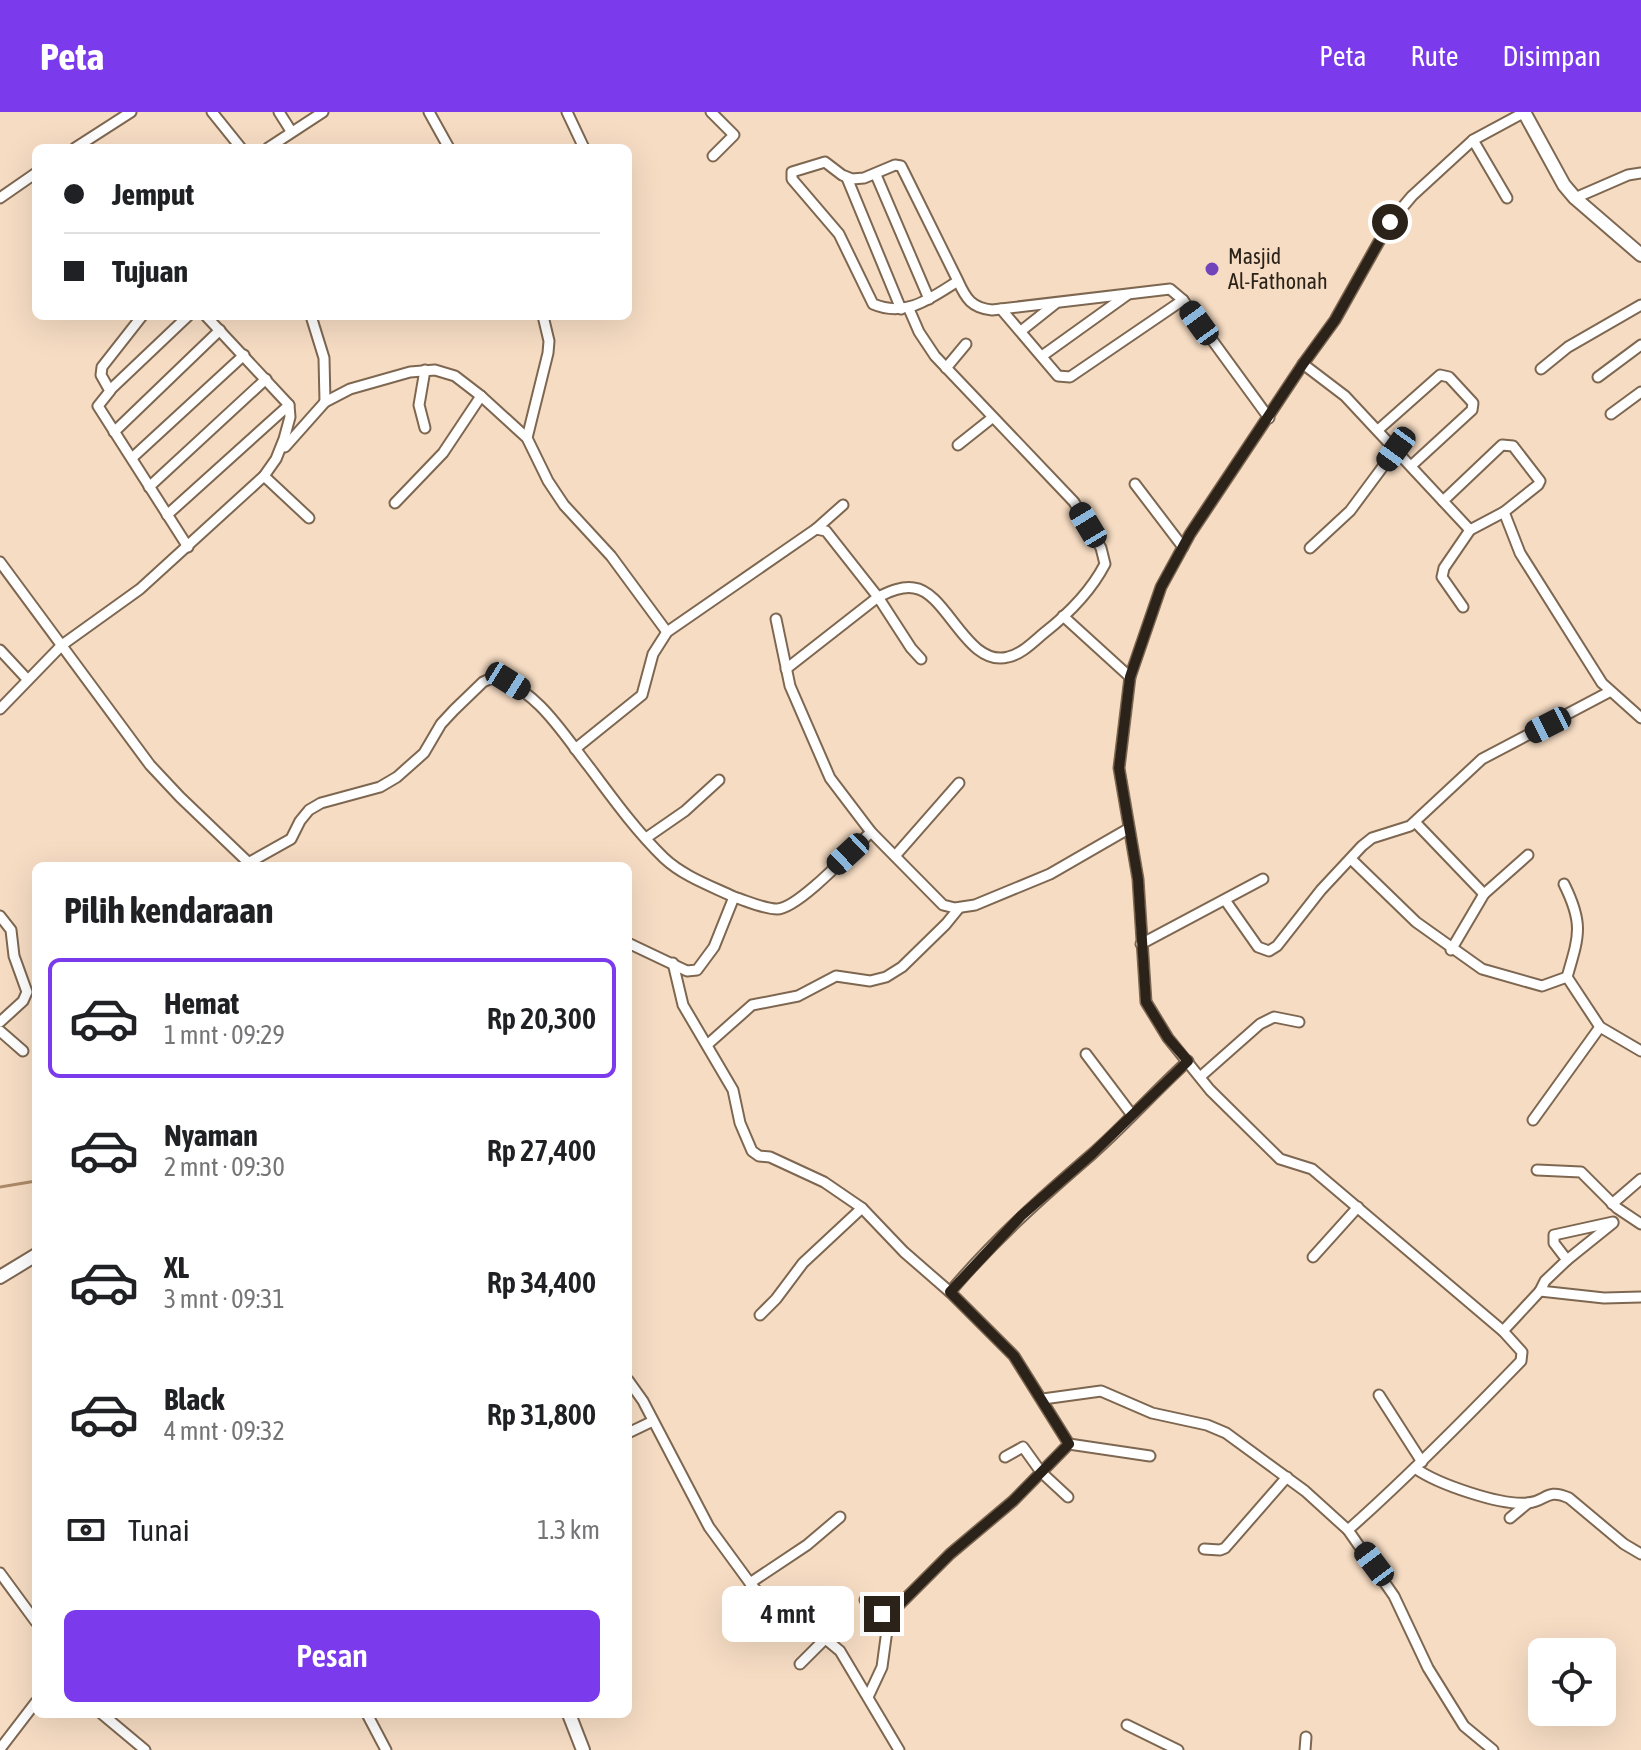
<!DOCTYPE html>
<html lang="id">
<head>
<meta charset="utf-8">
<style>
	body { margin:0; font-family:"Asap Condensed",sans-serif; background:#f6f6f6; color:#202124; height:100vh; display:flex; flex-direction:column; font-size:30px; white-space:nowrap }
	* { box-sizing:border-box; margin:0 }
	p { font-size:26px; color:#757577 }
	.icon { flex:none; width:44px; height:44px; fill:none; stroke:currentColor; stroke-width:2; stroke-linecap:round; stroke-linejoin:round }
	.map { position:relative; flex:1; overflow:hidden }
	.details { position:absolute; left:32px; top:750px; width:600px; height:856px; display:flex; flex-direction:column; background:#fff; border-radius:12px; box-shadow:0 8px 32px #0002 }
	.details>* { flex:none }
	.top-card { position:absolute; left:32px; top:32px; width:600px; height:176px; border-radius:12px; box-shadow:0 8px 32px #0002; display:grid; align-content:center; height:176px; padding:0 32px; background:#fff }
	.fabs { position:absolute; left:1528px; top:1526px; display:grid; gap:16px }
	.fabs a { display:grid; place-items:center; width:88px; height:88px; border-radius:12px; background:#fff; box-shadow:0 8px 32px #0002; font-size:40px }
	.end { position:absolute; width:36px; height:36px; margin:-18px; border:10px solid #2b2219; background:#fff; box-shadow:0 0 0 4px #fff }
	.from { border-radius:50% }
	.bubble { position:absolute; height:56px; border-radius:12px; background:#fff; box-shadow:0 8px 32px #0002; font-size:26px; font-weight:600; line-height:56px; text-align:center }
	.car { position:absolute; width:24px; height:48px; margin:-24px -12px; border-radius:10px; box-shadow:0 0 6px 2px #0007; background:linear-gradient(#222 24%,#8ab4d8 0 40%,#222 0 76%,#8ab4d8 0 86%,#222 0) }
	.top-card b { display:flex; align-items:center; gap:28px; height:76px; font-size:30px }
	.top-card b+b { border-top:2px solid #e0e0e0 }
	.top-card i { width:20px; height:20px; background:#202124 }
	ul { padding:0; list-style:none }
	li { display:flex; align-items:center; gap:24px; height:120px; margin:0 16px 12px; padding:0 16px; border:4px solid transparent; border-radius:12px }
	li div { flex:1 }
	li b { display:block; font-size:30px }
	li em { font-style:normal; font-weight:600 }
	li.on { border-color:#7c3aed }
	li>.icon { width:72px; height:72px; stroke-width:1.5 }
	h2 { padding:0 32px; font-size:36px; line-height:96px }
	.pay { display:flex; align-items:center; gap:20px; height:88px; padding:0 32px; font-size:30px }
	.pay p { margin-inline-start:auto }
	.button { display:flex; gap:16px; margin-top:auto; padding:16px 32px }
	.button a { flex:1; height:92px; border-radius:12px; background:#7c3aed; color:#fff; font-size:32px; font-weight:600; line-height:92px; text-align:center }
	header { display:flex; align-items:center; gap:48px; box-sizing:border-box; height:112px; padding:0 40px; background:#7c3aed; color:#fff }
	header strong { font-size:38px }
	nav { display:flex; gap:44px; margin-inline-start:auto; font-size:28px }
	.map>svg:first-child { display:block }
	.lines { fill:none; stroke-linecap:round; stroke-linejoin:round }
	.stream { stroke:#ac8967; stroke-width:3 }
	.street-casing { stroke:#7e6751; stroke-width:13 }
	.secondary-casing { stroke:#7e6751; stroke-width:16 }
	.street { stroke:#fff; stroke-width:9 }
	.secondary { stroke:#fff; stroke-width:12 }
	.route { stroke:#2b2219; stroke-width:10 }
	.poi-dot { fill:#7244bc; stroke:#f6dcc3; stroke-width:3 }
	.labels { text-anchor:middle; dominant-baseline:central; stroke-width:6; stroke-linejoin:round; paint-order:stroke }
	.poi-label { font-size:22px; fill:#2b2219; stroke:#f6dcc3; text-anchor:start }
</style>
</head>
<body>
<header>
<strong>Peta</strong>
<nav><a>Peta</a><a>Rute</a><a>Disimpan</a></nav>
</header>
<div class="map">
<svg width="1641" height="1638" viewBox="0 0 1641 1638">
	<rect width="100%" height="100%" fill="#f6dcc3"/>
	<g class="lines">
		<path class="stream" d="M0 1075 36 1069"/>
		<g class="street-casing">
			<g id="street">
				<path d="M212 0 241 36"/>
				<path d="M279 0 291 19"/>
				<path d="M429 0 449 36"/>
				<path d="M567 0 584 36"/>
				<path d="M711 0 734 23 713 44"/>
				<path d="M1473 28 1507 86"/>
				<path d="M75 36 131 0"/>
				<path d="M268 36 323 0"/>
				<path d="M876 63 929 187"/>
				<path d="M847 66 901 197"/>
				<path d="M0 86 36 61"/>
				<path d="M1575 86 1628 63 1641 61"/>
				<path d="M958 169C931 186 906 206 873 192L839 122 792 67V60L825 50 842 63 852 67 864 66 895 53 901 54 906 64 958 169C966 187 972 196 992 198L1170 177 1183 188 1269 306"/>
				<path d="M1001 197 1058 264 1070 265 1183 188"/>
				<path d="M142 204 102 255 101 263 110 279 98 294 188 435"/>
				<path d="M311 204 324 246 325 290"/>
				<path d="M1021 219 1055 192"/>
				<path d="M1042 244 1127 183"/>
				<path d="M1303 252 1345 284 1470 418"/>
				<path d="M946 256 966 232"/>
				<path d="M1541 257 1568 235 1641 193"/>
				<path d="M1598 265 1641 233"/>
				<path d="M110 278 188 204"/>
				<path d="M1611 302 1641 280"/>
				<path d="M425 316 419 293 425 258"/>
				<path d="M1378 318 1440 263 1449 265 1473 291 1472 298 1411 354"/>
				<path d="M114 320 220 218"/>
				<path d="M527 326 548 241 549 229 543 204"/>
				<path d="M958 333 992 306"/>
				<path d="M285 335 325 290 350 277 410 260 435 258 455 264 481 284 527 326 548 369 564 393 611 444 667 520"/>
				<path d="M132 346 244 243"/>
				<path d="M264 364 309 406"/>
				<path d="M1135 372 1183 435"/>
				<path d="M149 375 266 267"/>
				<path d="M1443 389 1502 333 1513 334 1540 369 1538 373 1504 400"/>
				<path d="M395 391 443 341 481 284"/>
				<path d="M167 403 289 293"/>
				<path d="M816 417 843 393"/>
				<path d="M1310 436 1350 399 1396 337"/>
				<path d="M0 450 150 653 180 685 252 754"/>
				<path d="M1463 495 1442 465 1444 456 1470 418 1504 400 1520 441 1602 571 1641 606"/>
				<path d="M1063 504 1130 565"/>
				<path d="M776 507 790 574 830 666 871 720 943 793 955 796 975 793 1050 762 1128 717"/>
				<path d="M0 538 27 567"/>
				<path d="M786 557 878 485C889 480 901 474 914 476 947 480 967 556 1008 545 1022 542 1033 530 1044 521 1067 503 1091 479 1105 452L1101 436 1074 390 935 244 919 220 909 197"/>
				<path d="M0 597 62 533 140 477 264 364 276 347 284 327 290 305 289 293 206 204"/>
				<path d="M575 637 642 583 653 542 667 520 816 417 826 419 878 485 911 536 921 547"/>
				<path d="M1415 710 1484 782"/>
				<path d="M646 726 685 699 719 668"/>
				<path d="M895 744 959 671"/>
				<path d="M1351 747 1416 810 1482 857 1542 874 1567 865 1600 915 1641 939"/>
				<path d="M250 750 291 727 300 709 309 698 321 691 380 675 397 665 424 641 441 612 454 598 483 570 494 565C538 578 563 622 590 656 613 687 637 720 664 746 683 764 711 774 734 785"/>
				<path d="M1564 772C1584 812 1579 824 1567 865"/>
				<path d="M1225 788 1258 835 1269 839 1277 834 1321 778 1362 734 1372 726 1410 714 1482 647 1609 580"/>
				<path d="M0 804 11 818 14 844 27 880 23 889 0 910"/>
				<path d="M628 831 687 859 697 858 714 835 734 785C747 789 764 797 777 797 798 797 854 736 871 720"/>
				<path d="M1141 832 1263 767"/>
				<path d="M1451 838 1484 782 1528 743"/>
				<path d="M673 851 683 893 733 978 740 1011 752 1039 759 1044 770 1045 824 1070 862 1096"/>
				<path d="M0 919 23 939"/>
				<path d="M707 933 752 893 798 884 836 864 870 869 886 865 902 855 946 812 959 796"/>
				<path d="M1086 942 1132 1003"/>
				<path d="M1200 965 1260 912 1274 905 1299 910"/>
				<path d="M1533 1008 1600 915"/>
				<path d="M1537 1058 1581 1060 1617 1096 1641 1112"/>
				<path d="M1612 1092 1641 1067"/>
				<path d="M1313 1145 1358 1095"/>
				<path d="M1567 1148 1613 1111"/>
				<path d="M1540 1179 1545 1169 1567 1148 1554 1131V1123L1613 1110"/>
				<path d="M760 1203 776 1187 803 1151 862 1096 904 1140 950 1180"/>
				<path d="M1503 1219 1540 1179 1604 1186 1641 1185"/>
				<path d="M628 1268 643 1289 709 1415 750 1471 777 1503 816 1519 840 1539 899 1638"/>
				<path d="M1379 1283 1422 1350"/>
				<path d="M1043 1287 1101 1279 1152 1301 1207 1313 1226 1321 1305 1379 1348 1418"/>
				<path d="M628 1321 653 1309"/>
				<path d="M1069 1332 1150 1344"/>
				<path d="M1005 1345 1023 1335 1041 1360 1068 1385"/>
				<path d="M1415 1356C1437 1372 1501 1394 1528 1391 1547 1389 1546 1376 1569 1386L1624 1432 1641 1442"/>
				<path d="M1510 1406 1528 1391"/>
				<path d="M1204 1437 1220 1438 1225 1436 1287 1365"/>
				<path d="M0 1461 36 1510"/>
				<path d="M750 1471 807 1433 840 1405"/>
				<path d="M865 1488 882 1502 889 1503 950 1442 1013 1389 1069 1332 1014 1244 950 1180C993 1129 1041 1086 1091 1043 1125 1013 1155 979 1188 949"/>
				<path d="M816 1519 835 1494"/>
				<path d="M800 1552 825 1527"/>
				<path d="M868 1585 882 1555 889 1503"/>
				<path d="M102 1602 145 1638"/>
				<path d="M367 1602 386 1638"/>
				<path d="M1127 1613 1178 1638"/>
				<path d="M0 1637 36 1590"/>
				<path d="M1305 1638 1306 1625"/>
				<path d="M1493 1638 1464 1614 1428 1556 1394 1484 1348 1418C1409 1364 1465 1307 1521 1249L1522 1240 1503 1219 1312 1057 1280 1047 1210 978 1168 926 1146 890 1138 767 1119 656 1130 565 1161 475 1190 422 1303 252 1335 208 1390 110 1412 84 1473 28 1525 0"/>
			</g>
		</g>
		<g class="secondary-casing">
			<g id="secondary">
				<path d="M1524 0 1564 73 1575 86 1641 143"/>
				<path d="M0 1165 36 1143"/>
				<path d="M569 1602 583 1638"/>
			</g>
		</g>
		<use href="#street" class="street"/>
		<use href="#secondary" class="secondary"/>
	</g>
	<g class="lines">
		<path class="route" d="M882 1502 889 1503 950 1442 1013 1389 1069 1332 1014 1244 950 1180 1021 1104 1092 1042 1188 949 1168 926 1146 890 1138 767 1119 656 1130 565 1161 475 1190 422 1303 252 1335 208 1390 110"/>
	</g>
	<circle class="poi-dot" cx="1212" cy="157" r="8"/>
	<g class="labels">
		<g class="poi-label">
			<text x="1228" y="144">Masjid<tspan x="1228" dy="25">Al-Fathonah</tspan></text>
		</g>
	</g>
</svg>
<div class="fabs">
<a><svg class="icon" aria-label="locate" viewBox="0 0 24 24"><circle cx="12" cy="12" r="6"/><path d="M12 2v4M12 18v4M2 12h4M18 12h4"/></svg></a>
</div>
<i class="end from" style="left:1390px;top:110px"></i>
<i class="end" style="left:882px;top:1502px"></i>
<div class="bubble" style="left:722px;top:1474px;width:132px">4 mnt</div>
<i class="car" style="left:1199px;top:211px;rotate:324deg"></i>
<i class="car" style="left:1396px;top:337px;rotate:216deg"></i>
<i class="car" style="left:1088px;top:413px;rotate:329deg"></i>
<i class="car" style="left:508px;top:569px;rotate:122deg"></i>
<i class="car" style="left:1548px;top:613px;rotate:243deg"></i>
<i class="car" style="left:848px;top:742px;rotate:227deg"></i>
<i class="car" style="left:1374px;top:1452px;rotate:323deg"></i>
<div class="top-card">
<b><i class="from"></i>Jemput</b>
<b><i></i>Tujuan</b>
</div>
<section class="details">
<h2>Pilih kendaraan</h2>
<ul>
<li class="on"><svg class="icon" aria-label="car" viewBox="0 0 24 24"><path d="M5 17H2v-5l4-1 3-4h7l3 4 3 1v5h-3M9 17h6M6 11h13"/><circle cx="7" cy="17" r="2"/><circle cx="17" cy="17" r="2"/></svg><div><b>Hemat</b><p>1 mnt · 09:29</p></div><em>Rp 20,300</em></li>
<li><svg class="icon" aria-label="car" viewBox="0 0 24 24"><path d="M5 17H2v-5l4-1 3-4h7l3 4 3 1v5h-3M9 17h6M6 11h13"/><circle cx="7" cy="17" r="2"/><circle cx="17" cy="17" r="2"/></svg><div><b>Nyaman</b><p>2 mnt · 09:30</p></div><em>Rp 27,400</em></li>
<li><svg class="icon" aria-label="car" viewBox="0 0 24 24"><path d="M5 17H2v-5l4-1 3-4h7l3 4 3 1v5h-3M9 17h6M6 11h13"/><circle cx="7" cy="17" r="2"/><circle cx="17" cy="17" r="2"/></svg><div><b>XL</b><p>3 mnt · 09:31</p></div><em>Rp 34,400</em></li>
<li><svg class="icon" aria-label="car" viewBox="0 0 24 24"><path d="M5 17H2v-5l4-1 3-4h7l3 4 3 1v5h-3M9 17h6M6 11h13"/><circle cx="7" cy="17" r="2"/><circle cx="17" cy="17" r="2"/></svg><div><b>Black</b><p>4 mnt · 09:32</p></div><em>Rp 31,800</em></li>
</ul>
<div class="pay"><svg class="icon" aria-label="cash" viewBox="0 0 24 24"><path d="M3 7h18v10H3z"/><circle cx="12" cy="12" r="2"/></svg>Tunai<p>1.3 km</p></div>
<div class="button"><a>Pesan</a></div>
</section>
</div>
</body>
</html>
